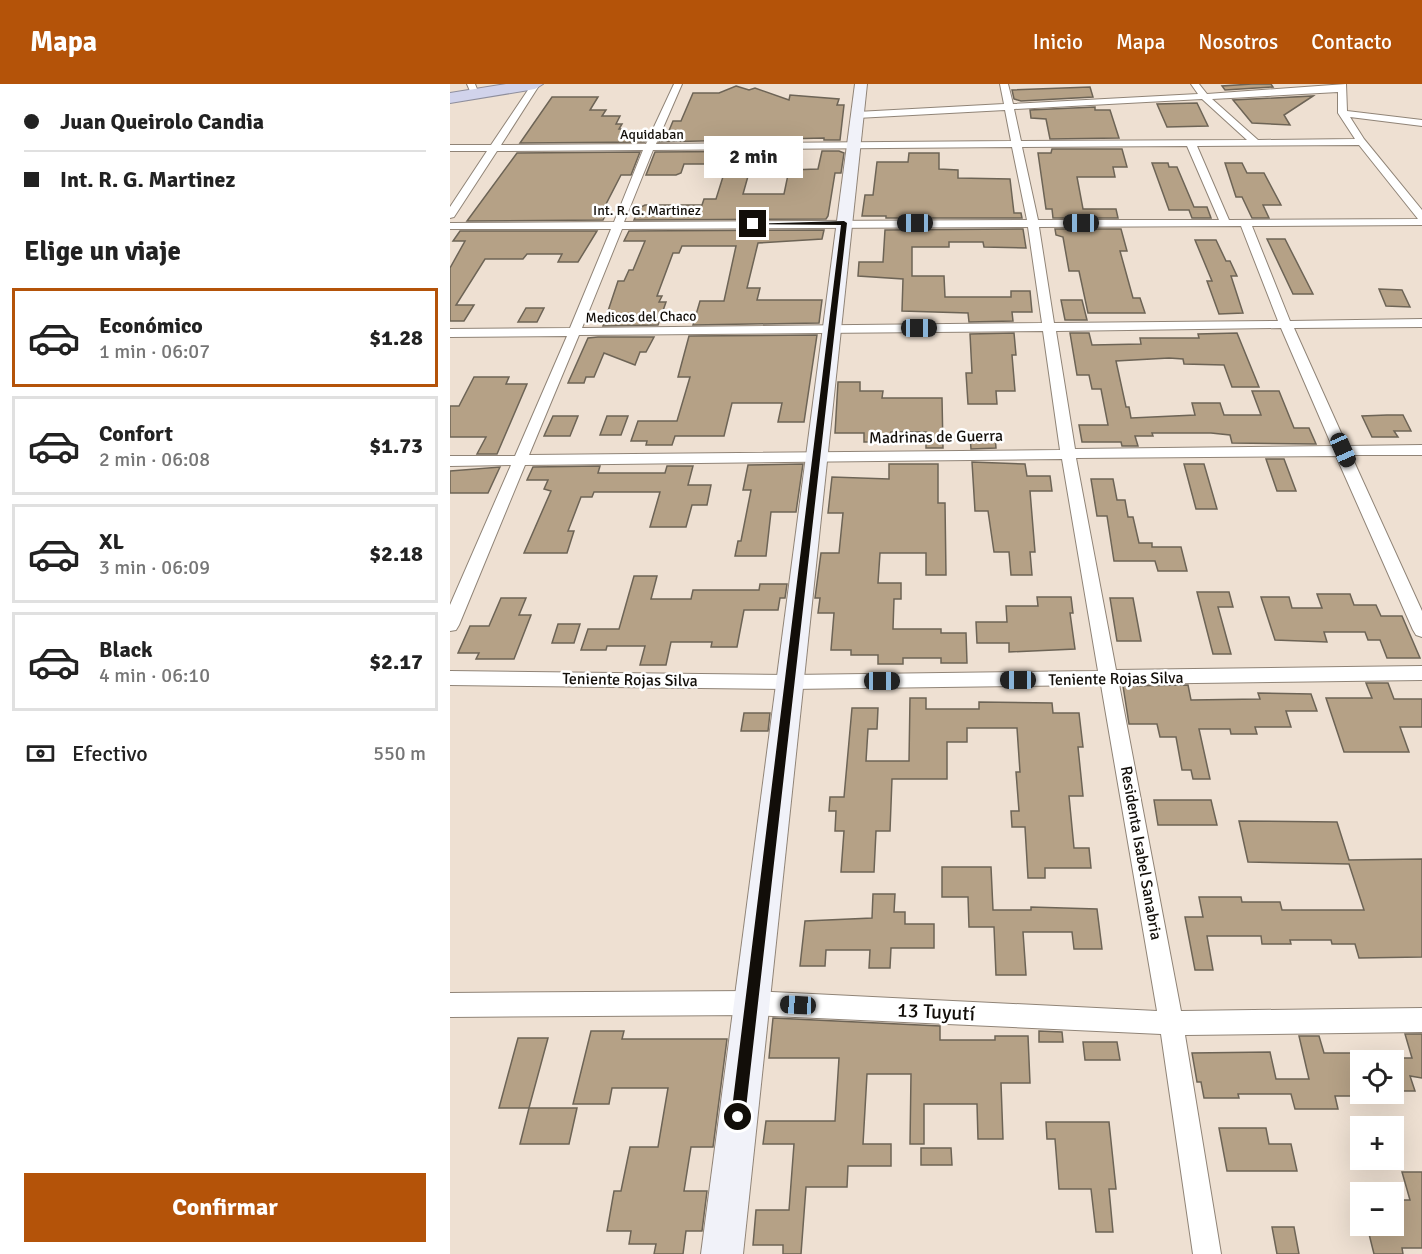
<!DOCTYPE html>
<html lang="es">
<head>
<meta charset="utf-8">
<style>
	body { margin:0; font-family:Signika,sans-serif; background:#f6f6f6; color:#222; height:100vh; display:flex; flex-direction:column; font-size:22px; white-space:nowrap }
	* { box-sizing:border-box; margin:0 }
	p { font-size:20px; color:#767676 }
	.icon { flex:none; width:33px; height:33px; fill:none; stroke:currentColor; stroke-width:2; stroke-linecap:round; stroke-linejoin:round }
	.map { position:relative; flex:1; overflow:hidden }
	.drawer { display:flex; flex-direction:column; background:#fff; width:450px }
	.drawer>* { flex:none }
	.hud { display:grid; align-content:center; height:132px; padding:0 24px; background:#fff }
	.controls { position:absolute; left:900px; top:966px; display:grid; gap:12px }
	.controls a { display:grid; place-items:center; width:54px; height:54px; border-radius:0px; background:#fff; box-shadow:0 6px 24px #0002; font-size:30px }
	.end { position:absolute; width:27px; height:27px; margin:-14px; border:8px solid #120e09; background:#fff; box-shadow:0 0 0 3px #fff }
	.from { border-radius:50% }
	.bubble { position:absolute; height:42px; border-radius:0px; background:#fff; box-shadow:0 6px 24px #0002; font-size:20px; font-weight:800; line-height:42px; text-align:center }
	.car { position:absolute; width:18px; height:36px; margin:-18px -9px; border-radius:8px; box-shadow:0 0 4px 2px #0007; background:linear-gradient(#222 24%,#8ab4d8 0 40%,#222 0 76%,#8ab4d8 0 86%,#222 0) }
	.hud b { display:flex; align-items:center; gap:21px; height:57px; font-size:22px }
	.hud b+b { border-top:2px solid #e0e0e0 }
	.hud i { width:15px; height:15px; background:#222 }
	ul { padding:0; list-style:none }
	li { display:flex; align-items:center; gap:18px; height:99px; margin:0 12px 9px; padding:0 12px; border:3px solid #e0e0e0; border-radius:0px }
	li div { flex:1 }
	li b { display:block; font-size:22px }
	li em { font-style:normal; font-weight:800 }
	li.on { border-color:#b45309 }
	li>.icon { width:54px; height:54px; stroke-width:1.5 }
	h2 { padding:0 24px; font-size:27px; line-height:72px }
	.pay { display:flex; align-items:center; gap:15px; height:66px; padding:0 24px; font-size:22px }
	.pay p { margin-inline-start:auto }
	.button { display:flex; gap:12px; margin-top:auto; padding:12px 24px }
	.button a { flex:1; height:69px; border-radius:0px; background:#b45309; color:#fff; font-size:24px; font-weight:800; line-height:69px; text-align:center }
	header { display:flex; align-items:center; gap:36px; box-sizing:border-box; height:84px; padding:0 30px; background:#b45309; color:#fff }
	header strong { font-size:28px }
	nav { display:flex; gap:33px; margin-inline-start:auto; font-size:21px }
	main { display:flex; flex:1; min-height:0 }
	.map>svg:first-child { display:block }
	.building { fill:#b5a186; stroke:#6d6456; stroke-width:1.5 }
	.lines { fill:none; stroke-linecap:round; stroke-linejoin:round }
	.street-casing { stroke:#908477; stroke-width:2 }
	.secondary-casing { stroke:#908477; stroke-width:2 }
	.highway-casing { stroke:#8e8e9c; stroke-width:2 }
	.street { fill:#fff; fill-rule:evenodd }
	.secondary { fill:#f1f2f9; fill-rule:evenodd }
	.highway { fill:#d1d3eb; fill-rule:evenodd }
	.route { fill:#120e09 }
	.labels { text-anchor:middle; dominant-baseline:central; stroke-width:5; stroke-linejoin:round; paint-order:stroke }
	.far-street-label { font-size:14px; fill:#120e09; stroke:#fff }
	.street-label { font-size:16px; fill:#120e09; stroke:#fff }
	.near-street-label { font-size:20px; fill:#120e09; stroke:#fff }
</style>
</head>
<body>
<header>
<strong>Mapa</strong>
<nav><a>Inicio</a><a>Mapa</a><a>Nosotros</a><a>Contacto</a></nav>
</header>
<main>
<section class="drawer">
<div class="hud">
<b><i class="from"></i>Juan Queirolo Candia</b>
<b><i></i>Int. R. G. Martinez</b>
</div>
<h2>Elige un viaje</h2>
<ul>
<li class="on"><svg class="icon" aria-label="car" viewBox="0 0 24 24"><path d="M5 17H2v-5l4-1 3-4h7l3 4 3 1v5h-3M9 17h6M6 11h13"/><circle cx="7" cy="17" r="2"/><circle cx="17" cy="17" r="2"/></svg><div><b>Económico</b><p>1 min · 06:07</p></div><em>$1.28</em></li>
<li><svg class="icon" aria-label="car" viewBox="0 0 24 24"><path d="M5 17H2v-5l4-1 3-4h7l3 4 3 1v5h-3M9 17h6M6 11h13"/><circle cx="7" cy="17" r="2"/><circle cx="17" cy="17" r="2"/></svg><div><b>Confort</b><p>2 min · 06:08</p></div><em>$1.73</em></li>
<li><svg class="icon" aria-label="car" viewBox="0 0 24 24"><path d="M5 17H2v-5l4-1 3-4h7l3 4 3 1v5h-3M9 17h6M6 11h13"/><circle cx="7" cy="17" r="2"/><circle cx="17" cy="17" r="2"/></svg><div><b>XL</b><p>3 min · 06:09</p></div><em>$2.18</em></li>
<li><svg class="icon" aria-label="car" viewBox="0 0 24 24"><path d="M5 17H2v-5l4-1 3-4h7l3 4 3 1v5h-3M9 17h6M6 11h13"/><circle cx="7" cy="17" r="2"/><circle cx="17" cy="17" r="2"/></svg><div><b>Black</b><p>4 min · 06:10</p></div><em>$2.17</em></li>
</ul>
<div class="pay"><svg class="icon" aria-label="cash" viewBox="0 0 24 24"><path d="M3 7h18v10H3z"/><circle cx="12" cy="12" r="2"/></svg>Efectivo<p>550 m</p></div>
<div class="button"><a>Confirmar</a></div>
</section>
<div class="map">
<svg width="972" height="1170" viewBox="0 0 972 1170">
	<rect width="100%" height="100%" fill="#eee0d2"/>
	<g class="building">
		<path d="M802 0H821L823 3 775 6 772 2Z"/>
		<path d="M286 2 299 6 305 4 339 16 340 11 389 15 387 21H394L390 56H374V54L209 58 213 49H218L223 37H231L243 9H269Z"/>
		<path d="M640 3 643 13 571 17 564 15 562 6Z"/>
		<path d="M863 12 834 31 840 41 802 39 783 16Z"/>
		<path d="M102 13H148L140 26H156L152 32H170L166 40H172L169 45H173L172 48 199 49 195 58 70 59Z"/>
		<path d="M747 19 758 42 717 43 707 20Z"/>
		<path d="M645 23V26H660L669 54 600 55 596 35 581 34 580 26Z"/>
		<path d="M602 65H672L677 83H663L665 93H627L633 125H666L668 134H603L602 125H596L588 69H601Z"/>
		<path d="M332 67 331 74 302 78 293 110H334L339 86 368 85 372 67H389L394 69 391 89H385L378 132 376 135 184 136 189 124 195 121H252L254 115H266L277 80H234L231 89 226 91H196L205 68Z"/>
		<path d="M190 68 181 91H171L153 126H158L153 136 17 137 67 69Z"/>
		<path d="M459 69H489V85L508 86V94L560 95 564 129H571L572 134H436V132H412L415 111H423L427 78H458Z"/>
		<path d="M702 79H718L719 83H727L744 123H757L761 134H742L739 126H719Z"/>
		<path d="M775 79H792L797 89H814L831 121H813L819 134H802L792 113H786Z"/>
		<path d="M573 145 576 164 534 163 533 158H499V163H462V192H494L495 213H561V207H580L582 228H562L563 237 519 238 518 229 452 227 453 195 408 192 409 178H433L435 146Z"/>
		<path d="M605 145H671L677 167H670L683 214H690L695 229H638L629 187H619L613 153 606 151Z"/>
		<path d="M374 146 372 155 308 159 297 204H310L307 216H372L369 239 243 241 250 217H274L286 162H232L229 169H223L207 212H212L209 218H216L208 241 153 242 168 197H174L179 186H183L195 157H174L179 147Z"/>
		<path d="M10 147H147L128 178H108L112 170H77L73 175H35L6 221H24L14 237H0V184L15 157H3Z"/>
		<path d="M817 155H835L863 210H843Z"/>
		<path d="M745 156H766L776 177H780L787 192H781L793 229 769 230 757 197H762Z"/>
		<path d="M929 205 952 206 960 223 936 222Z"/>
		<path d="M611 216H632L637 236H615Z"/>
		<path d="M76 224H94L87 238H68Z"/>
		<path d="M564 249 566 271H562L565 307H546L547 320H518L516 289H522L520 250Z"/>
		<path d="M620 249H639L642 261 691 260 690 254H749L748 250 787 249 809 303H782L774 281 734 280 733 275 719 274 666 277 676 323H679L681 334 745 331 742 319H770L774 331H811L802 307H829L844 344H859L866 360 782 359 780 351 761 349H702L703 352H685L688 362H672L671 358H632L629 341H658L651 305H642L639 291H627Z"/>
		<path d="M367 251 354 338H328L332 319H282L274 352H225L222 361H196L197 357H181L188 337H227L240 293H228L239 252Z"/>
		<path d="M148 253H204L196 268H190L185 281 154 269 144 293H136L134 299H118L138 254Z"/>
		<path d="M24 293H59L56 300H77L47 370H27L36 353H0V322H9Z"/>
		<path d="M388 298H410V307H433L432 314H492L493 364H476V348H441V358H414V349H385Z"/>
		<path d="M937 331H953L961 347H944L948 353H922L912 332Z"/>
		<path d="M103 332H128L120 352H94Z"/>
		<path d="M157 332H178L171 351H150Z"/>
		<path d="M545 351 546 364 521 365 520 352Z"/>
		<path d="M816 375H834L846 407H827Z"/>
		<path d="M522 378 575 380 577 392H600L602 407H580L585 468H580L582 491H561L559 468H544L538 427H525Z"/>
		<path d="M353 380 346 428H321L316 472H285L288 457H291L301 406H293L298 381Z"/>
		<path d="M439 380H488V419H495L496 491H476V469H430L428 499H451V515H444L443 545H491V549H516L517 579H491V574H453V580H428V571H401V566H381L384 529H368L370 514H365L371 469H389L393 429H378L382 393 439 395Z"/>
		<path d="M734 380H754L767 425H746Z"/>
		<path d="M150 382 148 389H215L217 382H243L238 401H261L257 421H242L236 443H200L210 408H144L142 413H131L118 447H124L117 469H74L101 407 94 405 98 396H77L83 383Z"/>
		<path d="M50 383 38 409H0V387Z"/>
		<path d="M641 395H663L667 416H675L678 433H683L689 459H702V463H731L737 487H708L705 477H664L657 432H647Z"/>
		<path d="M184 492H207L201 515H241L243 506H309L310 500H337L335 514H330L328 526H294L287 563H261L262 558H221L216 581H190L195 562H157L156 566H131L138 545H169Z"/>
		<path d="M747 508H779L783 523H768L781 570H763Z"/>
		<path d="M867 510H900L904 521H926L931 532H952L970 574H937L930 556H918L915 548H874L877 558 825 556 811 513H839L842 524H872Z"/>
		<path d="M587 513H621L623 529H620L625 565 559 568V559H527L526 538H557L556 522H588Z"/>
		<path d="M51 514H76L69 531H81L64 575H26L29 569H8L20 542H39Z"/>
		<path d="M660 514H683L691 557H667Z"/>
		<path d="M108 540H130L124 559H102Z"/>
		<path d="M916 599H938L944 615H972V643H950L959 668H894L876 614H922Z"/>
		<path d="M738 601 741 616 810 615 808 609 861 610 867 627H836L841 643H805L807 650H781L780 645H749L760 695H743L741 686H732L726 653H710L707 640H679L673 602Z"/>
		<path d="M460 614H476V625H529V618L602 619 603 629H629L633 663H628L633 712H619L624 764H639L641 784H595V794H578L575 743H562L561 727H569L566 688H570L567 644H517V658H497V695H442L440 747H426L424 788H391L394 747H385L386 727H379L380 713H394L402 624H428L427 645H418L416 677H459Z"/>
		<path d="M294 629H320L318 647H291Z"/>
		<path d="M704 716H761L767 741H708Z"/>
		<path d="M789 737 887 738 899 776 972 775V873L909 874 905 860H882L881 856H840L841 860H812L811 852H757L763 886H745L735 833H753L749 813H791L792 818H830L832 826H914L899 780 798 778Z"/>
		<path d="M492 783H541L543 826H581V823L647 825 652 865H624L622 848H573L576 891H546L544 843H519L518 813H492Z"/>
		<path d="M423 810H445L444 828H455V840H484V864H441L440 884H419L420 866H376L375 882H350L355 837 422 834Z"/>
		<path d="M323 934 490 942V956H545V952H578L580 999H551L553 1055H528L527 1020H474V1060H460L461 990H417L413 1060H441V1082H398L397 1103H356L351 1170H333V1161H303L306 1126H339L344 1060H313L316 1037H385L389 974H319Z"/>
		<path d="M141 947H174L172 955H277L263 1063H241L234 1107H257L252 1147H236L233 1170H204L206 1160H179L181 1147H157L164 1107H171L180 1063H208L218 1004H162L159 1020H123Z"/>
		<path d="M589 947 612 948 613 958H589Z"/>
		<path d="M955 950H972V994L960 992 965 1007H944V974H962Z"/>
		<path d="M849 952H869L874 969H907L910 974V1012H885L888 1025H845L841 1010H788L789 1014H754L751 998H747L742 969 820 968 826 995H859Z"/>
		<path d="M68 954H98L79 1024H49Z"/>
		<path d="M633 958H667L670 976H635Z"/>
		<path d="M79 1024H127L119 1060H70Z"/>
		<path d="M596 1038H659L666 1105H659L663 1148H646L641 1105H609L605 1055H597Z"/>
		<path d="M769 1044H816L819 1060H841L847 1087H777Z"/>
		<path d="M471 1064H501L502 1081H471Z"/>
		<path d="M952 1088H972V1164H952L953 1170H924L917 1142H944V1116H960Z"/>
		<path d="M822 1143H844L849 1170H827Z"/>
	</g>
	<g class="lines">
		<g class="street-casing">
			<g id="street">
				<path d="M17 0H25L27 5 20 7Z"/>
				<path d="M82 0H90L51 61 196 60 224 0H232L206 60 561 57 555 26 407 34 402 31 407 28 554 20 550 0H558L563 20 748 10 741 0H749L757 10 896 0 897 27 972 36V42L900 33 914 55 972 126V141L802 142 840 237 972 235V243L844 244 897 362 972 361V371H901L972 527V553L966 551 963 546 886 372 626 374 666 586 972 582V596L669 600 731 927 972 924V948L735 951 771 1170H743L711 950 302 931 0 933V909L302 907 707 927 651 601 341 605 0 601V587L341 591 648 587 612 375 75 381 9 541 6 546 0 547V521L61 381 0 382V372H65L117 252 0 253V245L120 244 161 145H0V139L164 138 193 66 47 67 4 133 0 134V123L37 67H0V61H41ZM888 8V29L905 55 808 56 762 15ZM752 15 797 56 571 57 564 25ZM909 61 968 135 779 136 747 62ZM737 62 769 136H588L572 63ZM562 63 577 136 174 138 203 66ZM791 142 828 237 604 239 589 143ZM578 143 592 239 132 244 172 145ZM831 244 882 362 625 365 606 247ZM593 247 610 366 79 371 129 251Z"/>
			</g>
		</g>
		<g class="secondary-casing">
			<path id="secondary" d="M405 0H417L293 1170H251Z"/>
		</g>
		<g class="highway-casing">
			<path id="highway" d="M56 0H93L85 5 0 19V9Z"/>
		</g>
		<use href="#street" class="street"/>
		<use href="#secondary" class="secondary"/>
		<use href="#highway" class="highway"/>
	</g>
	<path class="route" d="M394 137 397 139 295 1033 288 1040 281 1033 391 141 300 140Z"/>
	<g class="labels">
		<g class="far-street-label">
			<text x="202" y="50">Aquidaban</text>
			<text x="197" y="126">Int. R. G. Martinez</text>
			<text transform="translate(191 233) rotate(-1)">Medicos del Chaco</text>
		</g>
		<g class="street-label">
			<text transform="translate(486 353) rotate(-1)">Madrinas de Guerra</text>
			<text transform="translate(666 595) rotate(-1)">Teniente Rojas Silva</text>
			<text transform="translate(180 596) rotate(1)">Teniente Rojas Silva</text>
			<text transform="translate(691 769) rotate(80)">Residenta Isabel Sanabria</text>
		</g>
		<g class="near-street-label">
			<text transform="translate(486 928) rotate(3)">13 Tuyutí</text>
		</g>
	</g>
</svg>
<div class="controls">
<a><svg class="icon" aria-label="locate" viewBox="0 0 24 24"><circle cx="12" cy="12" r="6"/><path d="M12 2v4M12 18v4M2 12h4M18 12h4"/></svg></a>
<a>+</a>
<a>−</a>
</div>
<i class="end from" style="left:288px;top:1033px"></i>
<i class="end" style="left:303px;top:140px"></i>
<div class="bubble" style="left:254px;top:52px;width:99px">2 min</div>
<i class="car" style="left:465px;top:139px;rotate:270deg"></i>
<i class="car" style="left:631px;top:139px;rotate:270deg"></i>
<i class="car" style="left:469px;top:244px;rotate:90deg"></i>
<i class="car" style="left:893px;top:366px;rotate:156deg"></i>
<i class="car" style="left:568px;top:596px;rotate:270deg"></i>
<i class="car" style="left:432px;top:597px;rotate:90deg"></i>
<i class="car" style="left:348px;top:921px;rotate:273deg"></i>
</div>
</main>
</body>
</html>
